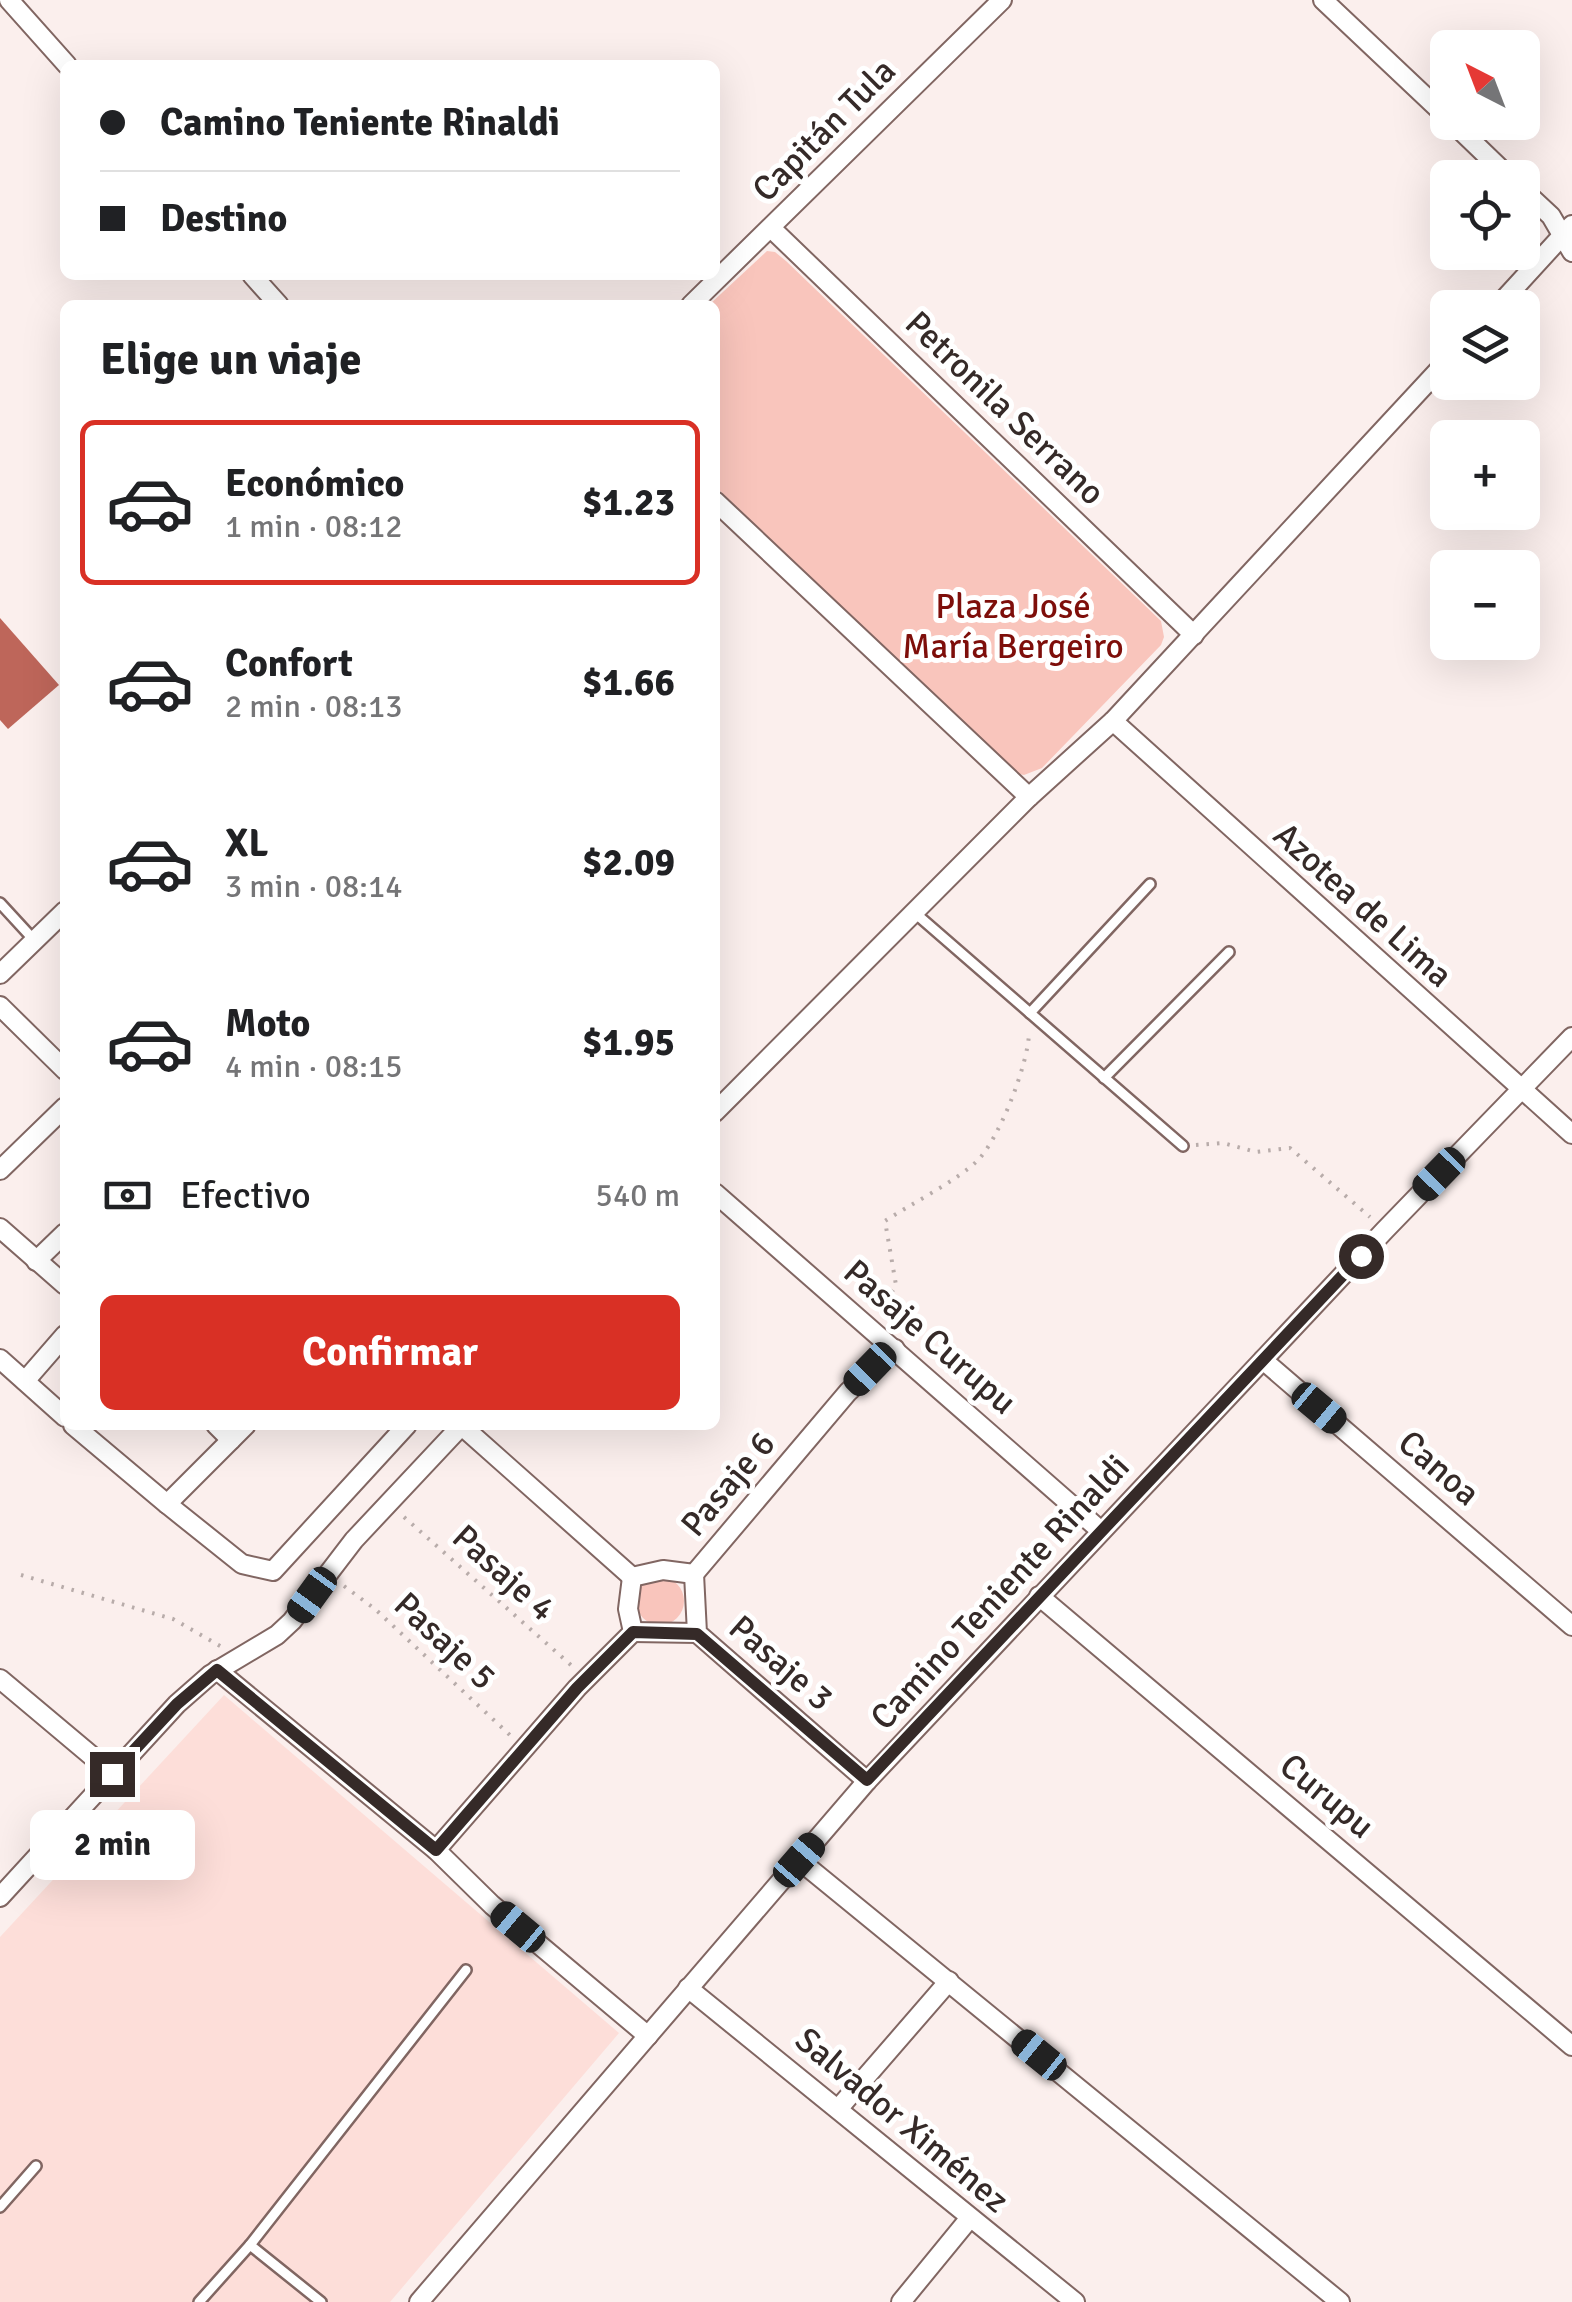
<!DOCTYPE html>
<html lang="es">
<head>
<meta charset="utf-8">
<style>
	body { margin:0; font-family:Signika,sans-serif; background:#f6f6f6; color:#202124; height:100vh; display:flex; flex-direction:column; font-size:38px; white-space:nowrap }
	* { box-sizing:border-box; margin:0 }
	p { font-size:32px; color:#757577 }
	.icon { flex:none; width:55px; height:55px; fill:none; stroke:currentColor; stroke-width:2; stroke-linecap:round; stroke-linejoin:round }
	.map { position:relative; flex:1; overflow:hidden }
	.details { position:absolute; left:60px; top:300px; width:660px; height:1130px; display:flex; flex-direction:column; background:#fff; border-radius:15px; box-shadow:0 10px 40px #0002 }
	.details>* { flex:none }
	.banner { position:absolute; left:60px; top:60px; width:660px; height:220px; border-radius:15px; box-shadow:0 10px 40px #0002; display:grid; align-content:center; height:220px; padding:0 40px; background:#fff }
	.needle { width:65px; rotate:318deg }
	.fabs { position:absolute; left:1430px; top:30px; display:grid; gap:20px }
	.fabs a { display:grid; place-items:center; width:110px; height:110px; border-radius:15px; background:#fff; box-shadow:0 10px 40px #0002; font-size:50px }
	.end { position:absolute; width:45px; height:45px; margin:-22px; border:12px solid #352a28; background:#fff; box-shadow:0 0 0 5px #fff }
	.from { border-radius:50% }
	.bubble { position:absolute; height:70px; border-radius:15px; background:#fff; box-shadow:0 10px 40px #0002; font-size:32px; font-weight:700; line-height:70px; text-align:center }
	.car { position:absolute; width:30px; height:60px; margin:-30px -15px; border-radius:12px; box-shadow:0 0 8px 2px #0007; background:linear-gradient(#222 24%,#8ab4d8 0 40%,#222 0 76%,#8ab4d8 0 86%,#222 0) }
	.banner b { display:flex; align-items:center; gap:35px; height:95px; font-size:38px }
	.banner b+b { border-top:2px solid #e0e0e0 }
	.banner i { width:25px; height:25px; background:#202124 }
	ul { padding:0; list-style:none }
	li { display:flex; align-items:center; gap:30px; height:165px; margin:0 20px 15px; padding:0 20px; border:5px solid transparent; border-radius:15px }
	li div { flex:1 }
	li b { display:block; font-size:38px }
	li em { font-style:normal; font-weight:700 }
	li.active { border-color:#d93025 }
	li>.icon { width:90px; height:90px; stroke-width:1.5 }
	h2 { padding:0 40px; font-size:45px; line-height:120px }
	.pay { display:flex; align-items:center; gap:25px; height:110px; padding:0 40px; font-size:38px }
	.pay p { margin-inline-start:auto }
	.action { display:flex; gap:20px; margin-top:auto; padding:20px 40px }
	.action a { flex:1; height:115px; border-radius:15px; background:#d93025; color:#fff; font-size:40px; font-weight:700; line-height:115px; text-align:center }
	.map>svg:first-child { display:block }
	.built { fill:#fdded9 }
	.green { fill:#f9c5bc }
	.building { fill:#be665a }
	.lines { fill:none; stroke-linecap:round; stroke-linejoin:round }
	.service-casing { stroke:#816662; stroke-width:14 }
	.minor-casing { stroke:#816662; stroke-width:22 }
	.path { stroke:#b8acaa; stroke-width:4; stroke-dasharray:2.5 8; stroke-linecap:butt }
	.service { stroke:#fff; stroke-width:9 }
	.minor { stroke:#fff; stroke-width:18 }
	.route { stroke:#352a28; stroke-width:12 }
	.labels { text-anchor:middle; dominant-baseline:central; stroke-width:10; stroke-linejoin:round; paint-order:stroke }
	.street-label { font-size:35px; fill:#352a28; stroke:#fff }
	.park-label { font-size:35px; fill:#7e0e0a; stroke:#fff }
</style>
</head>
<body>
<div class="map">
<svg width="1572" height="2302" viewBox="0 0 1572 2302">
	<rect width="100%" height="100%" fill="#fbefed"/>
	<path class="built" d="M224 1695 619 2033 390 2302H0V1937Z"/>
	<g class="green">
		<path d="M767 251 775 252 786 261 1161 621 1164 637 1161 645 1042 768 1024 775 1011 772 715 486V305H709Z"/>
		<circle cx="660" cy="1601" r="24"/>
	</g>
	<path class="building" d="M0 618 59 685 8 729 0 720Z"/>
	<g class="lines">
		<g class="service-casing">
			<g id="service">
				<path d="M0 903 34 940"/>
				<path d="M915 913 1183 1146"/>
				<path d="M1030 1013 1150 884"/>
				<path d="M1104 1078 1229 952"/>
				<path d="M0 2207 36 2166"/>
				<path d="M199 2302 250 2245"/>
				<path d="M321 2302 250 2245 466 1970"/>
			</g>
		</g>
		<g class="minor-casing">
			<g id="minor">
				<path d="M9 0 67 65"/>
				<path d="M1323 0 1448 118"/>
				<path d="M1452 122 1510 178"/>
				<path d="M1522 189 1551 216 1572 252"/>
				<path d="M771 228 1194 635"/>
				<path d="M252 275 279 305"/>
				<path d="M691 305 1002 0"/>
				<path d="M1496 308 1572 225"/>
				<path d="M715 501 1029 797"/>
				<path d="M1113 721 1572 1134"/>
				<path d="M0 974 65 911"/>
				<path d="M0 1006 65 1070"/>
				<path d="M715 1112 1029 797 1113 721 1448 360"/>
				<path d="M0 1170 65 1107"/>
				<path d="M715 1193 1101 1531"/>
				<path d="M0 1228 65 1285"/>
				<path d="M36 1261 65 1233"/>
				<path d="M0 1359 65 1417"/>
				<path d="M1263 1360 1572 1626"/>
				<path d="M25 1381 65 1335"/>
				<path d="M73 1425 167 1504"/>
				<path d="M216 1425 231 1440 246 1425"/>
				<path d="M462 1426 632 1577"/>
				<path d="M231 1440 167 1504 242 1564 273 1571 407 1425"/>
				<path d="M694 1574 697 1633 867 1781"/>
				<path d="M1039 1596 1572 2046"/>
				<path d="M633 1632 697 1633"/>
				<path d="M217 1670 436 1850 492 1905 648 2036"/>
				<path d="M0 1679 112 1773"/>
				<path d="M436 1850 577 1688 633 1632 628 1609 632 1577 663 1570 694 1574 848 1392 895 1349"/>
				<path d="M799 1860 1340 2302"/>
				<path d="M0 1897 177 1704 210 1675 277 1635 292 1621 354 1540 462 1425"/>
				<path d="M688 1988 1075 2302"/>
				<path d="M838 2109 949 1981"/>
				<path d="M419 2302 867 1781 1385 1230 1572 1037"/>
				<path d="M901 2302 969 2219"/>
			</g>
		</g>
		<g class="path">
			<path d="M1196 1145 1223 1143 1256 1152 1290 1148 1370 1217"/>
			<path d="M881 1310 896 1285 885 1221C909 1205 958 1180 977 1161 999 1140 1029 1062 1029 1032"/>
			<path d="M404 1517 572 1666"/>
			<path d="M21 1575 173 1619 222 1647"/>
			<path d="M344 1586 375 1609 512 1737"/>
		</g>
		<use href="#service" class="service"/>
		<use href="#minor" class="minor"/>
	</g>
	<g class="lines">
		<path class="route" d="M112 1774 177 1704 217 1670 436 1850 577 1688 633 1632 697 1634 867 1780 1361 1256"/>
	</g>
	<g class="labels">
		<g class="street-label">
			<text transform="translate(824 130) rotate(-45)">Capitán Tula</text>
			<text transform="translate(1005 408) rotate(44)">Petronila Serrano</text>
			<text transform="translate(1363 905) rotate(42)">Azotea de Lima</text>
			<text transform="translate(930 1337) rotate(41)">Pasaje Curupu</text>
			<text transform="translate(1439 1468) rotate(41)">Canoa</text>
			<text transform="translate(728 1484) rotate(-50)">Pasaje 6</text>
			<text transform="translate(504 1573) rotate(42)">Pasaje 4</text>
			<text transform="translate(1000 1592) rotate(-47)">Camino Teniente Rinaldi</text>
			<text transform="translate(445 1641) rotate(43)">Pasaje 5</text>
			<text transform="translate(781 1663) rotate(41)">Pasaje 3</text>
			<text transform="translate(1327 1796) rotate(40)">Curupu</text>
			<text transform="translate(902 2120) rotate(40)">Salvador Ximénez</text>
		</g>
		<g class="park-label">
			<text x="1013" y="606">Plaza José<tspan x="1013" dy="40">María Bergeiro</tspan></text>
		</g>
	</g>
</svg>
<div class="fabs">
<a><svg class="needle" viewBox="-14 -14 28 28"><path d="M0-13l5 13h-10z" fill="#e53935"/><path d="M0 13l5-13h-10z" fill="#757577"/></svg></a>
<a><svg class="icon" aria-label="locate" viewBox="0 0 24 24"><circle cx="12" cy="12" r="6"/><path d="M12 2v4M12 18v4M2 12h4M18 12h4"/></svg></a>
<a><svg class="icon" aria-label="layers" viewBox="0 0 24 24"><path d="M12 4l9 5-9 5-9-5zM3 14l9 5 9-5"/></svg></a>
<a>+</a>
<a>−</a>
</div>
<i class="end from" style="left:1361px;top:1256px"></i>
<i class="end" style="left:112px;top:1774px"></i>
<div class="bubble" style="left:30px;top:1810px;width:165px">2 min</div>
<i class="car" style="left:1439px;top:1174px;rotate:224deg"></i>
<i class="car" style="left:870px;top:1369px;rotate:224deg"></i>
<i class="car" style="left:1319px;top:1408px;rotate:130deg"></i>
<i class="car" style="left:312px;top:1595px;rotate:216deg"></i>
<i class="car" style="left:799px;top:1860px;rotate:41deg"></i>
<i class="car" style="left:518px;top:1927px;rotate:310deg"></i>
<i class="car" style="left:1039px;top:2055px;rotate:309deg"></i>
<div class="banner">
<b><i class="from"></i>Camino Teniente Rinaldi</b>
<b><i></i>Destino</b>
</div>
<section class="details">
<h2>Elige un viaje</h2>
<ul>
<li class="active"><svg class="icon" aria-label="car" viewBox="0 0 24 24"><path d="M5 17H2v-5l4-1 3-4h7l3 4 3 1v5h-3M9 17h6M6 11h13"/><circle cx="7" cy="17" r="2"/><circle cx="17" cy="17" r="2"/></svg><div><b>Económico</b><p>1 min · 08:12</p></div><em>$1.23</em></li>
<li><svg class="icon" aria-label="car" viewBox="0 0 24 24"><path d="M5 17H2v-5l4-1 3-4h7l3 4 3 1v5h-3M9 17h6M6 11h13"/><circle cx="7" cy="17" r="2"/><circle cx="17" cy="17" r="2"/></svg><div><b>Confort</b><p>2 min · 08:13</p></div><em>$1.66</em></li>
<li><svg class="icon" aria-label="car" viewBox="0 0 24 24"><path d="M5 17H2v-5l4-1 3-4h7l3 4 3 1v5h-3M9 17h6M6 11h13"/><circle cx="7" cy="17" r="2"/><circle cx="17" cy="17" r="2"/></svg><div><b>XL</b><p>3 min · 08:14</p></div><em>$2.09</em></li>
<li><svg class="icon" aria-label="car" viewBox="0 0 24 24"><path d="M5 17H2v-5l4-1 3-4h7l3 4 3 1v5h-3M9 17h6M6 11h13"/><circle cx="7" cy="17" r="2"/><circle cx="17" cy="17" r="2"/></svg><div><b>Moto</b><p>4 min · 08:15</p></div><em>$1.95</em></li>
</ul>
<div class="pay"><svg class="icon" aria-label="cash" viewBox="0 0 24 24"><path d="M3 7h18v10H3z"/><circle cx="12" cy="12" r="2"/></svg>Efectivo<p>540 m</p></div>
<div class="action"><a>Confirmar</a></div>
</section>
</div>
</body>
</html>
